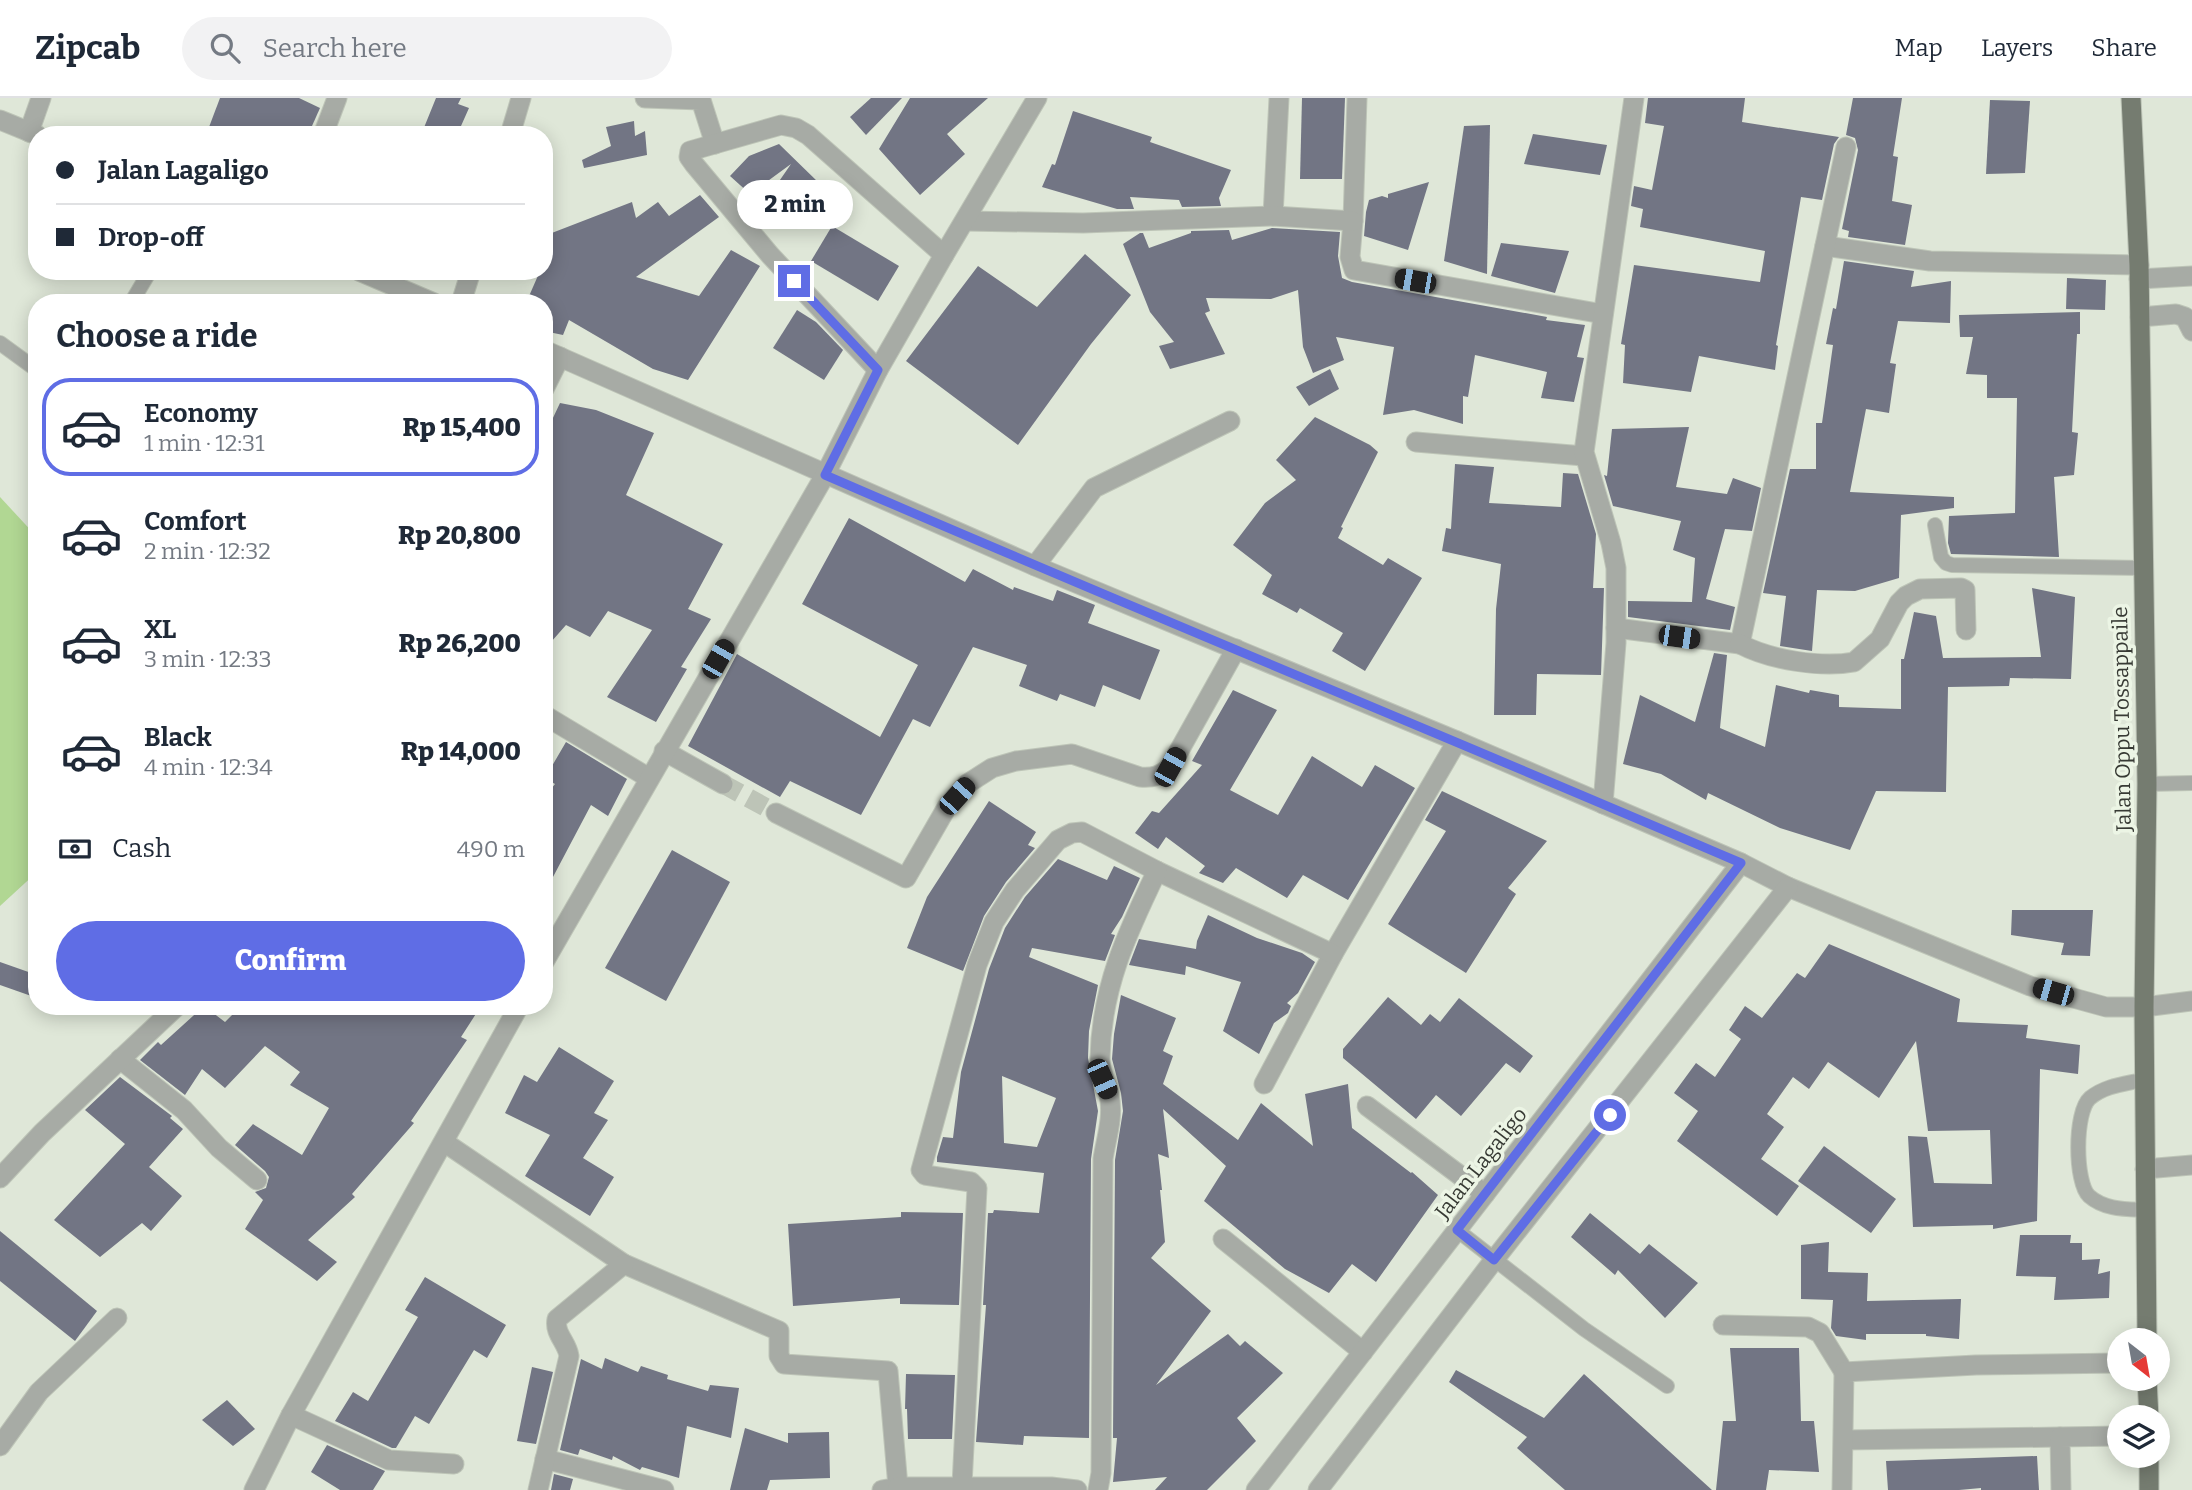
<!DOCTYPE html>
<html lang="en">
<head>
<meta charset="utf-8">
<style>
	body { margin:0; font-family:Bitter,serif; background:#f2f2f3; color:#1f2937; height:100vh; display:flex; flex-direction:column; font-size:26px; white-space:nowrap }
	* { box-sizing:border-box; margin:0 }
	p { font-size:23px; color:#747a83 }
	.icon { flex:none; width:38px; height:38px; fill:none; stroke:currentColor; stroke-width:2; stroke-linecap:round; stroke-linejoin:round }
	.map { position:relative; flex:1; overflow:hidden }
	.drawer { position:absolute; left:28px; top:196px; width:525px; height:721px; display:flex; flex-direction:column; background:#fff; border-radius:28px; box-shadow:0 4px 18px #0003 }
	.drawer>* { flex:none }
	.hud { position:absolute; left:28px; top:28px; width:525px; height:154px; border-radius:28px; box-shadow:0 4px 18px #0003; display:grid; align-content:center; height:154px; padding:0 28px; background:#fff }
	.needle { width:46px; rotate:149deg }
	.controls { position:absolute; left:2107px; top:1230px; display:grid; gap:14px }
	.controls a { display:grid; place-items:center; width:63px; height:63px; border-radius:50%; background:#fff; box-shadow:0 4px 18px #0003; font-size:35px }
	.end { position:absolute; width:32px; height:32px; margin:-16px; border:9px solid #5f6de5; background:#fff; box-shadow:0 0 0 4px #fff }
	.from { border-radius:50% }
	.bubble { position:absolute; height:49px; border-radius:24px; background:#fff; box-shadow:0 4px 18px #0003; font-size:23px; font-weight:800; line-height:49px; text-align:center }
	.car { position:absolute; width:21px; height:42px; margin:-21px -10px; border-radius:9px; box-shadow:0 0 5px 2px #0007; background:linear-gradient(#222 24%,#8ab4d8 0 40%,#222 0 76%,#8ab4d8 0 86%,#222 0) }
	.hud b { display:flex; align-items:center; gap:24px; height:66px; font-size:26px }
	.hud b+b { border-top:2px solid #e0e1e3 }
	.hud i { width:18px; height:18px; background:#1f2937 }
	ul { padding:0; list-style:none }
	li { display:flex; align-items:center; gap:21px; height:98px; margin:0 14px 10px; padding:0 14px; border:4px solid transparent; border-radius:28px }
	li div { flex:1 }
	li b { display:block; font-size:26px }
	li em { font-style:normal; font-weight:800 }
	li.current { border-color:#5f6de5 }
	li>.icon { width:63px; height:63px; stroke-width:1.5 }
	h2 { padding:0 28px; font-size:32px; line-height:84px }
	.pay { display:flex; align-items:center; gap:18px; height:77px; padding:0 28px; font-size:26px }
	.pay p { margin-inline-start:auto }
	.button { display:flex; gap:14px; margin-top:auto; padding:14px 28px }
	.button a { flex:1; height:80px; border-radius:42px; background:#5f6de5; color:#fff; font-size:28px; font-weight:800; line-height:80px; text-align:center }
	header { display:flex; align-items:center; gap:42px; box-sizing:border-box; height:98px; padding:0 35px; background:#fff; border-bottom:2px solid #e0e1e3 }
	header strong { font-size:33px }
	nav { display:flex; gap:38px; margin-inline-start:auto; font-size:24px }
	.search { width:490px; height:63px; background:#f2f2f3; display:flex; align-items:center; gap:18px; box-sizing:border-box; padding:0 24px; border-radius:38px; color:#747a83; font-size:26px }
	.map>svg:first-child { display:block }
	.green { fill:#b1d793 }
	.building { fill:#727584; fill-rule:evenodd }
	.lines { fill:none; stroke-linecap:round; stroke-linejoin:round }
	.minor-tunnel { stroke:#bdc4b7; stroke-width:19; stroke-dasharray:19 10; stroke-linecap:butt }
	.service-casing { stroke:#bdc4b7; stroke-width:16 }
	.minor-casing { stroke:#bdc4b7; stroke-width:21 }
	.primary-casing { stroke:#bdc4b7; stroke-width:21 }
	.service { stroke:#a7aba5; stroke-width:14 }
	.minor { stroke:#a7aba5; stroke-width:19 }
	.primary { stroke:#757c70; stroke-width:19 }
	.route { stroke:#5f6de5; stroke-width:9 }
	.labels { text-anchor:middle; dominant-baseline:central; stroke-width:7; stroke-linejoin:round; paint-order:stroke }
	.street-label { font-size:21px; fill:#373a34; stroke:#ecf5e5 }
</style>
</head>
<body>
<header>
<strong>Zipcab</strong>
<div class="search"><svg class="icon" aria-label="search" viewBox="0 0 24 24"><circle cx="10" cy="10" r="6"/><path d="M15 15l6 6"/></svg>Search here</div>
<nav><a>Map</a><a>Layers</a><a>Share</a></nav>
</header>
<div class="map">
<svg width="2192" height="1392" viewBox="0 0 2192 1392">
	<rect width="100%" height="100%" fill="#dfe7d8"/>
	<path class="green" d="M0 399 37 439V774L0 808Z"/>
	<g class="building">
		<path d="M220 0H299L320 10 308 37H206Z"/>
		<path d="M436 0H461L458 6 469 10 457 37H421Z"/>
		<path d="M871 0H902L866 37 850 19Z"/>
		<path d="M910 0H988L947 36 965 56 920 97 879 51Z"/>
		<path d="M1302 0H1345L1342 81H1300Z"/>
		<path d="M1648 0H1745L1742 24 1839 39 1834 46 1822 102 1801 99 1776 247 1778 248 1775 272 1699 258 1691 294 1623 285 1625 247 1621 246 1634 167 1760 184 1765 153 1640 129 1643 111 1631 108 1634 88 1652 92 1664 28 1645 25Z"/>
		<path d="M1853 0H1902L1893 58 1898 59 1892 103 1912 107 1905 147 1848 139 1849 133 1842 131 1858 52 1855 40 1846 37Z"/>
		<path d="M1990 2 2030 3 2025 75 1986 76Z"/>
		<path d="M1073 13 1152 39 1150 44 1231 72 1219 100 1221 108 1182 109 1179 102 1130 99 1134 111H1117L1042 89 1052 66 1055 67Z"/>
		<path d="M634 23 635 38 645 33 647 57 584 70 582 62 611 48 606 29Z"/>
		<path d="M1490 27 1487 176 1444 163 1464 28Z"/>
		<path d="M1533 36 1607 47 1600 77 1524 66Z"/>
		<path d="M779 46 819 85 780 125 762 108 791 66 750 96 730 78 749 58Z"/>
		<path d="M1429 84 1408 152 1364 138 1366 114 1369 102 1382 98 1388 100V96Z"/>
		<path d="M700 97 719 119 636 179 699 198 731 152 760 168 688 282 653 271 569 222 563 237 544 233V205H526L540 173H544V138L632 104 636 120 658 104 669 118Z"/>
		<path d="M832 128 899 168 878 203 811 163Z"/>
		<path d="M1272 130 1340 134 1338 158 1342 180 1352 184 1547 219 1546 222 1585 227 1577 259 1584 260 1574 304 1541 300 1547 274 1475 257 1468 299 1463 298V326L1414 312 1383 317 1394 249 1336 239 1344 262 1313 275 1303 249 1298 192 1271 201 1206 200 1210 213 1205 215 1225 256 1170 271 1159 248 1174 244 1150 214 1123 146 1140 135H1143L1149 150 1191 135V133L1229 132 1232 142Z"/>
		<path d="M1501 145 1569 153 1555 195 1491 178Z"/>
		<path d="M1085 156 1131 197 1091 246 1018 347 906 263 978 168 1037 209Z"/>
		<path d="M1844 163 1914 173 1911 189 1951 183 1950 225 1898 223 1890 265 1896 266 1889 315 1866 311 1850 394 1954 399V410L1901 417 1899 480 1855 493 1817 492 1812 553 1780 548 1786 498 1763 495 1790 371H1816V325H1822L1833 247 1826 246 1833 210 1836 211Z"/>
		<path d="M2067 180 2106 182 2105 212 2066 211Z"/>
		<path d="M797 212 816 224 843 252 824 282 773 250Z"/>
		<path d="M2080 214V236H2077L2072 334 2078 335 2074 377 2054 379 2059 459 1951 456 1948 445 1949 418 2015 415 2017 300H1987V277L1966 276 1973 239H1960L1959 217Z"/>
		<path d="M1330 271 1339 291 1309 308 1296 289Z"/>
		<path d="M560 305 596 312 654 335 626 397 723 446 688 511 711 521 681 569 687 571 656 624 607 599 652 532 608 513 590 539 566 527 544 552V339Z"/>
		<path d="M1315 319 1370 347 1378 354 1341 429 1343 430 1338 440 1383 467 1388 460 1422 480 1365 573 1332 553 1343 535 1300 510 1297 515 1262 496 1272 477 1233 447 1265 405 1296 382 1276 362Z"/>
		<path d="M1689 329 1676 389 1727 396 1733 380 1761 390 1752 433 1725 431 1706 501 1735 509 1730 532 1628 519V503L1692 504 1695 460 1673 452 1681 423 1613 408 1604 377 1607 378 1612 331Z"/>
		<path d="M1455 366 1494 369 1489 405 1561 409 1563 375 1578 376 1596 436 1593 490H1604L1601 577 1537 576 1536 617H1494L1496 511 1501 466 1442 453 1446 430 1451 431Z"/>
		<path d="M849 420 965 484 973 471 1013 492 1014 489 1053 503 1057 492 1095 507 1088 525 1160 552 1140 602 1103 587 1095 609 1060 596 1057 603 1019 588 1027 567 973 549 930 629 913 621 861 717 790 683 780 699 688 648 737 556 880 639 918 567 802 506Z"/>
		<path d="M2032 490 2075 499 2071 581 2010 580 2009 588 1948 589 1946 694 1876 693 1850 752 1780 730 1708 695 1706 702 1661 676 1623 666 1640 597 1695 624 1714 555 1727 557 1720 630 1765 649 1776 587 1809 595 1810 592 1839 597V609L1901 611V561H1904L1914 514 1936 518 1943 560 2041 559Z"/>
		<path d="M1233 592 1277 612 1230 692 1278 717 1312 658 1362 689 1375 667 1415 690 1348 802 1303 777 1287 800 1236 770 1223 785 1199 775 1205 768 1166 739 1158 751 1135 735 1152 713 1159 715 1202 667 1192 663Z"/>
		<path d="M566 644 627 681 608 718 591 707 544 796V700L555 686 545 680Z"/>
		<path d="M1442 693 1547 743 1508 790 1516 796 1466 875 1388 826 1446 733 1425 722Z"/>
		<path d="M989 703 1036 734 1028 747 1035 750 1006 784 984 818 963 873 907 850 927 799Z"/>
		<path d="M672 752 730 784 666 903 605 870Z"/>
		<path d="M1058 761 1107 782 1114 768 1140 780 1122 819 1111 836 1115 837 1105 863 1032 850 1029 859 1098 887 1089 933 1088 960 1098 1013 1091 1061 1089 1340 1024 1338 1023 1347 976 1344 986 1207H983L988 1115H993L994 1112 1039 1115 1044 1075 937 1064V1059L943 1039 953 1040 961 974 989 871 1005 830 1025 799ZM1002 978 1056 1000 1037 1049 1004 1045Z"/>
		<path d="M2012 812H2093L2090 858 2061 857 2064 845 2011 837Z"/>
		<path d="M1208 817 1257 840 1302 855 1315 864 1298 895 1287 905 1291 908 1288 915 1274 925 1259 956 1223 933 1241 884 1186 868 1185 877 1129 867 1139 841 1196 851 1197 843Z"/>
		<path d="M1829 846 1960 901 1957 924 2028 927 2026 940 2080 947 2078 976 2040 971 2037 1123 1993 1131V1127L1913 1129 1908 1038 1927 1039 1934 1085 1992 1086 1990 1032 1928 1033 1916 943 1879 1000 1828 964 1809 991 1793 979 1767 1016 1784 1029 1761 1061 1799 1088 1777 1118 1677 1043 1698 1013 1674 995 1696 965 1715 979 1741 941 1729 932 1745 908 1762 920 1797 875 1805 880Z"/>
		<path d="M0 864 37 877V900L0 887Z"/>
		<path d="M1121 897 1176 920 1163 953 1173 958 1163 986 1238 1042 1261 1005 1313 1048 1305 996 1348 986 1352 1030 1411 1075 1412 1074 1438 1097 1376 1184 1352 1166 1329 1195 1285 1171 1204 1103 1226 1068 1163 1011 1169 1060 1158 1056 1162 1092H1160L1165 1144 1151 1160 1211 1213 1156 1287 1228 1236 1240 1248 1245 1243 1283 1275 1237 1320 1256 1343 1207 1392H1155L1167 1379 1113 1384 1117 1340H1113L1115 1062 1123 1013 1121 995 1112 961 1114 936Z"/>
		<path d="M1388 899 1421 927 1430 916 1440 924 1459 900 1533 958 1520 975 1506 965 1461 1018 1436 997 1416 1021 1343 960V951Z"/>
		<path d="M204 908 225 924 241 908H481L461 939 467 942 411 1023 414 1025 352 1096 355 1099 308 1142 337 1164 317 1183 245 1131 263 1102 255 1094 266 1090 269 1079 265 1073 235 1047 253 1026 302 1057 329 1010 290 987 300 974 265 948 225 990 202 971 185 997 140 962 158 944 161 947Z"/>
		<path d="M559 949 614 983 594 1015 608 1022 583 1060 614 1079 590 1118 525 1078 550 1037 505 1015 524 977 537 984Z"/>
		<path d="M120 979 172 1018 170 1020 183 1031 149 1069 182 1098 151 1133 142 1125 100 1159 54 1122 125 1046 85 1012Z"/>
		<path d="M1824 1048 1896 1101 1871 1135 1798 1083Z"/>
		<path d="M901 1114 963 1115 959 1207 900 1206V1200L793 1208 788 1126 901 1119Z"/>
		<path d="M1590 1115 1640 1156 1649 1146 1698 1185 1665 1220 1618 1172 1615 1177 1571 1139Z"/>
		<path d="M0 1133 97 1213 75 1243 0 1183Z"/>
		<path d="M2020 1137H2071L2070 1145H2082V1162L2100 1161 2098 1176 2110 1173 2109 1200 2054 1202 2056 1179 2016 1178Z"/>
		<path d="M1829 1144 1828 1174 1868 1175 1867 1203 1961 1201 1959 1241 1926 1238V1236H1866V1242L1836 1238 1831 1230 1833 1202 1801 1201V1147Z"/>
		<path d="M425 1179 506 1227 487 1260 474 1252 429 1326 415 1318 396 1350H392L335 1323 353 1294 368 1303 418 1219 405 1212Z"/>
		<path d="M1730 1250H1799L1801 1323H1814L1819 1374 1769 1372 1766 1392H1716L1723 1323H1736Z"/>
		<path d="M605 1260 638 1274 641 1268 668 1277 667 1281 708 1293 710 1287 739 1290 731 1340 687 1328 679 1380 642 1369 640 1372 613 1358 612 1362 580 1351 578 1357 560 1352 581 1261 602 1271Z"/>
		<path d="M532 1269 553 1274 536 1346 517 1343Z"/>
		<path d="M1456 1272 1544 1320 1584 1276 1712 1392H1565L1517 1350 1527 1339 1449 1284Z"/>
		<path d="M906 1276 955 1277 952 1341H908L907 1311H905Z"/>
		<path d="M227 1302 255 1331 233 1348 202 1322Z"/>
		<path d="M745 1330 788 1345V1335L829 1334 830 1380 770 1382 767 1392H730Z"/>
		<path d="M327 1347 385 1373 373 1392H340L311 1374Z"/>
		<path d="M2037 1358 2039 1392H1981V1390L1959 1392H1888L1886 1363Z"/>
		<path d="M554 1376 573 1381 570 1392H551Z"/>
	</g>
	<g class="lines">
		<path class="minor-tunnel" d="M723 686 776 715"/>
		<g class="service-casing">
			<g id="service">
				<path d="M131 205 150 173"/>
				<path d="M0 245 37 272"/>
				<path d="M1935 427 1941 459 1946 465 1952 467 2142 470"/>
				<path d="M2147 686 2192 685"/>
				<path d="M2146 981C2126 986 2106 987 2090 1000 2074 1014 2075 1085 2089 1098 2105 1112 2126 1111 2146 1112"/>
				<path d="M1457 1132 1584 1231 1667 1288"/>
			</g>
		</g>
		<g class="minor-casing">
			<g id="minor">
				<path d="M645 0 701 2 715 46"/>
				<path d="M1357 0 1353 123 1350 159 1354 172 1603 216"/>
				<path d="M0 22 37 37"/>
				<path d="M29 34 41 0"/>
				<path d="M323 37 337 0"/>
				<path d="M510 37 521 0"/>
				<path d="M1273 118 1279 0"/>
				<path d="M965 123 1083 125 1273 118 1353 123"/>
				<path d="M1825 148 1930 163 2139 167"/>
				<path d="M359 173 434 205"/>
				<path d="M2139 181 2192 178"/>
				<path d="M461 205 471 173"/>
				<path d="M2140 219 2176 216 2185 219 2192 233"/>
				<path d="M544 252 1035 468 1457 643 1741 765 1788 789 2030 888 2106 909H2144L2192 903"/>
				<path d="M878 272 770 157 694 66 689 59 690 53 781 27 796 30 808 37 944 157"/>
				<path d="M544 291 560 259"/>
				<path d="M1416 344 1584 358"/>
				<path d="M1035 468 1094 390 1230 323"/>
				<path d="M1616 530 1740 546 1846 49"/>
				<path d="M1740 546C1770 562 1821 570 1854 564L1880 541 1899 505 1906 498 1920 491 1961 490 1965 492 1966 532"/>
				<path d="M544 617 649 680"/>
				<path d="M664 653 723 686"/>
				<path d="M1603 706 1616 545V470L1611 445 1584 354 1634 0"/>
				<path d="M776 715 906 780 947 709 967 686 992 670 1016 663 1072 656 1140 679C1153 680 1161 678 1170 669L1236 551"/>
				<path d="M544 864 825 377 878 272 944 157 1037 0"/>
				<path d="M120 961 184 1012 219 1050 257 1082"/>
				<path d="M1264 986 1333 856 1457 643"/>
				<path d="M1367 1008 1485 1096"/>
				<path d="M444 1044 624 1166 779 1233V1258L784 1266 888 1273 898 1389 882 1392"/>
				<path d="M2145 1071 2192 1067"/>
				<path d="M0 1080 42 1035 177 908"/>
				<path d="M1223 1141 1363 1254"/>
				<path d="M1723 1227 1808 1229 1820 1235 1844 1274"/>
				<path d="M291 1317 389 1362 454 1366"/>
				<path d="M1844 1342 2060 1339"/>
				<path d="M0 1348 39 1294 117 1220"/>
				<path d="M545 1361 664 1392"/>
				<path d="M962 1387 977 1090 971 1084 925 1077 921 1072 977 867 994 824 1015 792 1058 742 1072 735 1082 734 1157 773 1333 856"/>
				<path d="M898 1389H1051L1077 1392"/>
				<path d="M254 1392 291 1317 519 908"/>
				<path d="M538 1392 569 1258C567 1244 554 1236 557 1221L624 1166"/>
				<path d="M1098 1392 1101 1375 1103 1061C1106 1041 1114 1018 1109 997 1106 985 1100 975 1100 961 1101 890 1127 835 1157 773"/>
				<path d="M1256 1392 1741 765"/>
				<path d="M1318 1392 1494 1162 1788 789"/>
				<path d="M1842 1392 1844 1274 1976 1267 2119 1265"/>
				<path d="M2061 1392 2060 1339 2119 1338"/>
			</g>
		</g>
		<g class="primary-casing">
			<g id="primary">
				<path d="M2131 0 2139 167 2147 686 2144 909 2147 1242"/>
				<path d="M2147 1281 2149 1320"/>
				<path d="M2149 1392V1358"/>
			</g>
		</g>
		<use href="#service" class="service"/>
		<use href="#minor" class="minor"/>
		<use href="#primary" class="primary"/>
	</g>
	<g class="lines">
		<path class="route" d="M794 183 878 272 825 377C1129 509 1436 634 1741 765L1457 1132 1494 1162 1610 1017"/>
	</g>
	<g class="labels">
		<g class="street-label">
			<text transform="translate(2122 621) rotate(-91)">Jalan Oppu Tossappaile</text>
			<text transform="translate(1481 1065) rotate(-52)">Jalan Lagaligo</text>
		</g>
	</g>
</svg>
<div class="controls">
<a><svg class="needle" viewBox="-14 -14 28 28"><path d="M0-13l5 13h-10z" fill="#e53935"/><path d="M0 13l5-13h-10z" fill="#747a83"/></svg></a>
<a><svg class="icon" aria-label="layers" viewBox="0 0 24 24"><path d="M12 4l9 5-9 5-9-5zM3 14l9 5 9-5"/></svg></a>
</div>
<i class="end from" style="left:1610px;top:1017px"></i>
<i class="end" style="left:794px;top:183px"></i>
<div class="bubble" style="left:737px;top:82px;width:116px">2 min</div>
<i class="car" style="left:1415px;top:183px;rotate:280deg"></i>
<i class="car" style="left:1679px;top:539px;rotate:98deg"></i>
<i class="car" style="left:718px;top:561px;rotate:30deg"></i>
<i class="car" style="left:1170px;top:669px;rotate:29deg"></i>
<i class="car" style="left:957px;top:698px;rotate:42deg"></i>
<i class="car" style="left:2053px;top:894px;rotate:286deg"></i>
<i class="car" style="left:1102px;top:981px;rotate:156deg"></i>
<div class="hud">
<b><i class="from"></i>Jalan Lagaligo</b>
<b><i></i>Drop-off</b>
</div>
<section class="drawer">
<h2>Choose a ride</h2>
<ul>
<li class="current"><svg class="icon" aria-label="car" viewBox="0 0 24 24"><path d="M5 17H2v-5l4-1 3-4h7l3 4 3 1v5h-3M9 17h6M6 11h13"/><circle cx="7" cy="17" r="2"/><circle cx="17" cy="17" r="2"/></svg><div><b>Economy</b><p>1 min · 12:31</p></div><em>Rp 15,400</em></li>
<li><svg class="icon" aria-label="car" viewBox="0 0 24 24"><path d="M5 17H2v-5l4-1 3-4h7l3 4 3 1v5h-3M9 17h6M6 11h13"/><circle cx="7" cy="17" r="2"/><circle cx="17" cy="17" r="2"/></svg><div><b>Comfort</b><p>2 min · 12:32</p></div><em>Rp 20,800</em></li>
<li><svg class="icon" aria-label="car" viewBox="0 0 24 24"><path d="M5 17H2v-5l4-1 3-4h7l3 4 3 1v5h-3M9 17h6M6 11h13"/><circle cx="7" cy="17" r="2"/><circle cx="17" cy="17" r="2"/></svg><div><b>XL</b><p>3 min · 12:33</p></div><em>Rp 26,200</em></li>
<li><svg class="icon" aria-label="car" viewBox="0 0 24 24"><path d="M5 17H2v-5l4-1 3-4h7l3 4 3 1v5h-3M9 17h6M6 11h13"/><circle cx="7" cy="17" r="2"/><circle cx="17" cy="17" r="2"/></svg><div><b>Black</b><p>4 min · 12:34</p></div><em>Rp 14,000</em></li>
</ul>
<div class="pay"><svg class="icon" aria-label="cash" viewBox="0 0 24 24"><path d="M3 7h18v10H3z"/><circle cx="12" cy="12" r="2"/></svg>Cash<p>490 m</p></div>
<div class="button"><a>Confirm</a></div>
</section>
</div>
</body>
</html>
